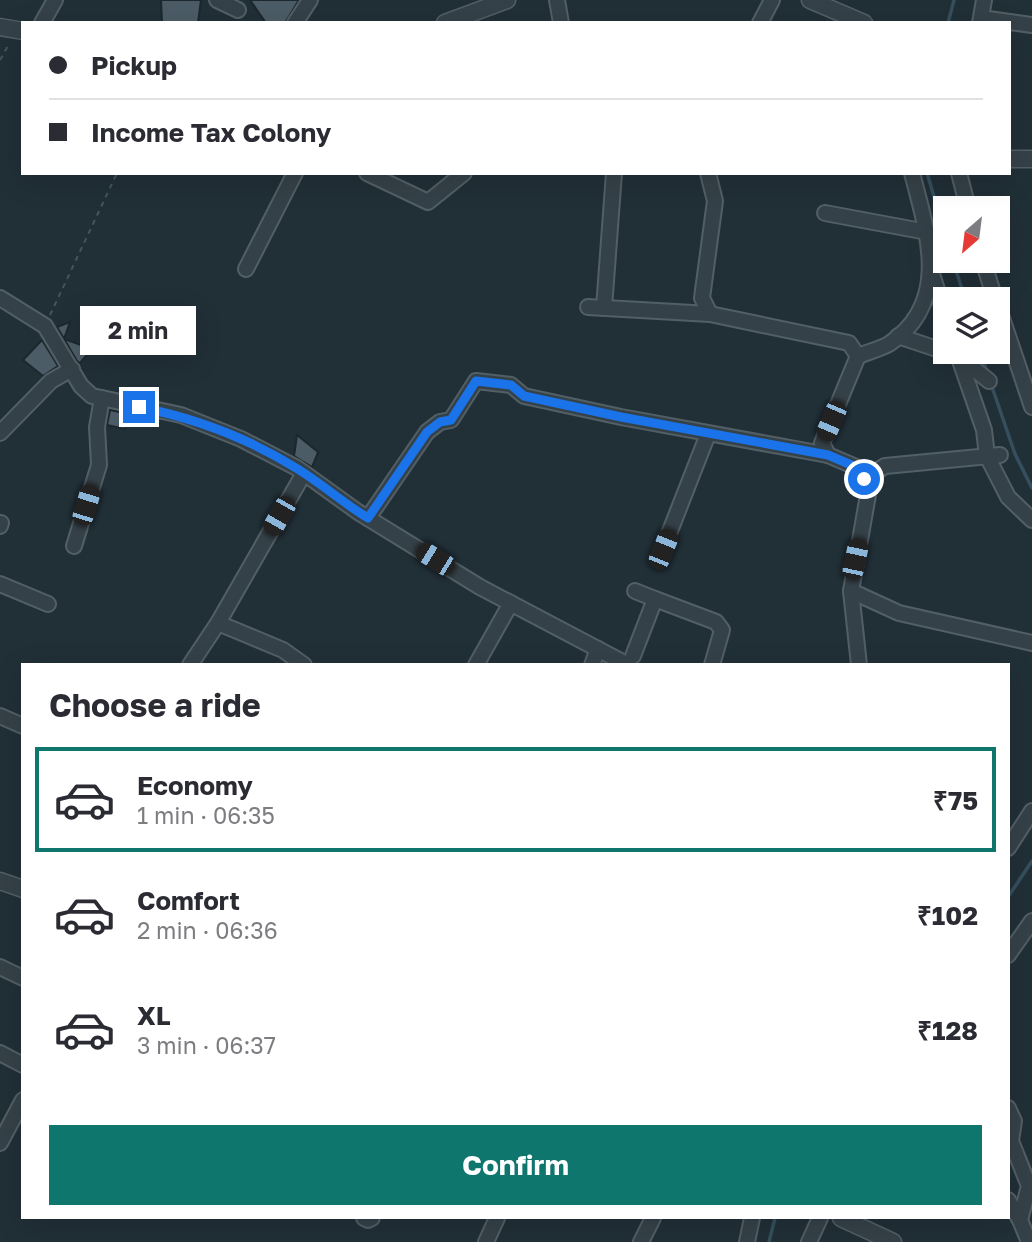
<!DOCTYPE html>
<html lang="en">
<head>
<meta charset="utf-8">
<style>
	body { margin:0; font-family:"Golos Text",sans-serif; background:#f7f7f7; color:#2b2b33; height:100vh; display:flex; flex-direction:column; font-size:26px; white-space:nowrap }
	* { box-sizing:border-box; margin:0 }
	p { font-size:23px; color:#7c7c81 }
	.icon { flex:none; width:38px; height:38px; fill:none; stroke:currentColor; stroke-width:2; stroke-linecap:round; stroke-linejoin:round }
	.map { position:relative; flex:1; overflow:hidden }
	.details { position:absolute; left:21px; top:663px; width:989px; height:556px; display:flex; flex-direction:column; background:#fff; border-radius:0px; box-shadow:0 7px 28px #0002 }
	.details>* { flex:none }
	.guide { position:absolute; left:21px; top:21px; width:990px; height:154px; border-radius:0px; box-shadow:0 7px 28px #0002; display:grid; align-content:center; height:154px; padding:0 28px; background:#fff }
	.needle { width:46px; rotate:208deg }
	.tools { position:absolute; left:933px; top:196px; display:grid; gap:14px }
	.tools a { display:grid; place-items:center; width:77px; height:77px; border-radius:0px; background:#fff; box-shadow:0 7px 28px #0002; font-size:35px }
	.end { position:absolute; width:32px; height:32px; margin:-16px; border:9px solid #1a73e8; background:#fff; box-shadow:0 0 0 4px #fff }
	.from { border-radius:50% }
	.bubble { position:absolute; height:49px; border-radius:0px; background:#fff; box-shadow:0 7px 28px #0002; font-size:23px; font-weight:700; line-height:49px; text-align:center }
	.car { position:absolute; width:21px; height:42px; margin:-21px -10px; border-radius:9px; box-shadow:0 0 5px 2px #0007; background:linear-gradient(#222 24%,#8ab4d8 0 40%,#222 0 76%,#8ab4d8 0 86%,#222 0) }
	.guide b { display:flex; align-items:center; gap:24px; height:66px; font-size:26px }
	.guide b+b { border-top:2px solid #e1e1e2 }
	.guide i { width:18px; height:18px; background:#2b2b33 }
	ul { padding:0; list-style:none }
	li { display:flex; align-items:center; gap:21px; height:105px; margin:0 14px 10px; padding:0 14px; border:4px solid transparent; border-radius:0px }
	li div { flex:1 }
	li b { display:block; font-size:26px }
	li em { font-style:normal; font-weight:700 }
	li.current { border-color:#0f766e }
	li>.icon { width:63px; height:63px; stroke-width:1.5 }
	h2 { padding:0 28px; font-size:32px; line-height:84px }
	.action { display:flex; gap:14px; margin-top:auto; padding:14px 28px }
	.action a { flex:1; height:80px; border-radius:0px; background:#0f766e; color:#fff; font-size:28px; font-weight:700; line-height:80px; text-align:center }
	.map>svg:first-child { display:block }
	.lines { fill:none; stroke-linecap:round; stroke-linejoin:round }
	.stream { stroke:#354f5e; stroke-width:3.5 }
	.building { fill:#4c5c66; stroke:#1c272e; stroke-width:2 }
	.minor-casing { stroke:#525f65; stroke-width:18 }
	.tertiary-casing { stroke:#525f65; stroke-width:19 }
	.path { stroke:#435755; stroke-width:2; stroke-dasharray:5 5; stroke-linecap:butt }
	.minor { stroke:#354148; stroke-width:14 }
	.tertiary { stroke:#354148; stroke-width:16 }
	.route { stroke:#1a73e8; stroke-width:9 }
</style>
</head>
<body>
<div class="map">
<svg width="1032" height="1242" viewBox="0 0 1032 1242">
	<rect width="100%" height="100%" fill="#212f37"/>
	<g class="lines">
		<g class="stream">
			<path d="M948 23 954 0"/>
			<path d="M927 173 945 234"/>
			<path d="M953 261 965 299"/>
			<path d="M981 352 987 373"/>
			<path d="M991 384 1015 454 1032 488"/>
			<path d="M1008 897 1032 861"/>
			<path d="M769 1242 775 1218"/>
		</g>
	</g>
	<g class="building">
		<path d="M161 0H201L198 23H162Z"/>
		<path d="M250 0H299L285 23H266Z"/>
		<path d="M70 322 64 339 92 349 80 363 77 361 57 327Z"/>
		<path d="M42 340 58 366 43 376 23 360Z"/>
		<path d="M110 410 129 414 125 429 107 425Z"/>
		<path d="M297 435 318 452 312 467 294 456Z"/>
	</g>
	<g class="lines">
		<g class="minor-casing">
			<g id="minor">
				<path d="M217 0 238 10"/>
				<path d="M557 0 561 23"/>
				<path d="M981 18 1032 25"/>
				<path d="M42 23 55 0"/>
				<path d="M295 23 310 0"/>
				<path d="M760 23 772 0"/>
				<path d="M980 23 984 0"/>
				<path d="M367 173 428 202 464 173"/>
				<path d="M708 173 715 201 702 298 710 314 849 343 858 356 822 443 828 455 856 467 864 479 868 495 851 591 859 665"/>
				<path d="M959 173 968 208"/>
				<path d="M825 213 927 232"/>
				<path d="M983 261 995 299"/>
				<path d="M246 269 295 173"/>
				<path d="M932 274 945 315"/>
				<path d="M0 298 45 326 81 386 92 396 181 415 241 439 297 468 358 512 480 587 628 665"/>
				<path d="M998 306 1032 407"/>
				<path d="M588 307 710 314"/>
				<path d="M604 308 614 173"/>
				<path d="M898 336 958 356 989 381"/>
				<path d="M957 352 984 430 987 456 1008 497 1032 520"/>
				<path d="M858 356C868 352 880 349 889 344 952 302 927 232 912 173"/>
				<path d="M0 433 51 381 72 369"/>
				<path d="M864 479 885 466 1000 455"/>
				<path d="M368 518 427 432 440 422 451 420 476 381 511 385 524 396 621 417 828 455"/>
				<path d="M0 526 1 523"/>
				<path d="M74 546 99 465 97 427 102 398"/>
				<path d="M663 549 708 434"/>
				<path d="M0 584 48 604"/>
				<path d="M635 591 655 599"/>
				<path d="M851 591 899 613 1032 643"/>
				<path d="M218 623 283 650 304 665"/>
				<path d="M633 656 655 599 716 622 722 630 712 665"/>
				<path d="M190 665 218 623 304 473"/>
				<path d="M476 665 511 603"/>
				<path d="M592 665 598 649"/>
				<path d="M0 716 23 726"/>
				<path d="M1008 848 1032 811"/>
				<path d="M1008 955 1032 921"/>
				<path d="M0 967 23 978"/>
				<path d="M0 1053 23 1065"/>
				<path d="M1008 1108 1014 1121 1011 1141 1029 1186 1020 1220 1029 1242"/>
				<path d="M0 1143 23 1100"/>
				<path d="M1008 1200 1020 1220"/>
				<path d="M364 1218 368 1220 372 1218"/>
				<path d="M486 1242 497 1218"/>
				<path d="M641 1242 653 1218"/>
				<path d="M747 1242 752 1218"/>
				<path d="M809 1242 820 1218"/>
			</g>
		</g>
		<g class="tertiary-casing">
			<g id="tertiary">
				<path d="M810 0 864 23"/>
				<path d="M445 23 507 0"/>
				<path d="M0 27 23 31"/>
				<path d="M1010 159H1032"/>
				<path d="M0 881 23 889"/>
				<path d="M841 1218 893 1242"/>
			</g>
		</g>
		<g class="path">
			<path d="M0 60 9 44"/>
			<path d="M50 315 117 173"/>
		</g>
		<use href="#minor" class="minor"/>
		<use href="#tertiary" class="tertiary"/>
	</g>
	<g class="lines">
		<path class="route" d="M139 407C194 418 248 438 296 468 321 483 343 503 368 518L427 432 440 422 451 420 476 381 511 385 524 396 621 417 828 455 856 467 864 479"/>
	</g>
</svg>
<div class="tools">
<a><svg class="needle" viewBox="-14 -14 28 28"><path d="M0-13l5 13h-10z" fill="#e53935"/><path d="M0 13l5-13h-10z" fill="#7c7c81"/></svg></a>
<a><svg class="icon" aria-label="layers" viewBox="0 0 24 24"><path d="M12 4l9 5-9 5-9-5zM3 14l9 5 9-5"/></svg></a>
</div>
<i class="end from" style="left:864px;top:479px"></i>
<i class="end" style="left:139px;top:407px"></i>
<div class="bubble" style="left:80px;top:306px;width:116px">2 min</div>
<i class="car" style="left:831px;top:421px;rotate:203deg"></i>
<i class="car" style="left:86px;top:505px;rotate:17deg"></i>
<i class="car" style="left:279px;top:516px;rotate:210deg"></i>
<i class="car" style="left:663px;top:549px;rotate:22deg"></i>
<i class="car" style="left:435px;top:559px;rotate:302deg"></i>
<i class="car" style="left:855px;top:559px;rotate:12deg"></i>
<div class="guide">
<b><i class="from"></i>Pickup</b>
<b><i></i>Income Tax Colony</b>
</div>
<section class="details">
<h2>Choose a ride</h2>
<ul>
<li class="current"><svg class="icon" aria-label="car" viewBox="0 0 24 24"><path d="M5 17H2v-5l4-1 3-4h7l3 4 3 1v5h-3M9 17h6M6 11h13"/><circle cx="7" cy="17" r="2"/><circle cx="17" cy="17" r="2"/></svg><div><b>Economy</b><p>1 min · 06:35</p></div><em>₹75</em></li>
<li><svg class="icon" aria-label="car" viewBox="0 0 24 24"><path d="M5 17H2v-5l4-1 3-4h7l3 4 3 1v5h-3M9 17h6M6 11h13"/><circle cx="7" cy="17" r="2"/><circle cx="17" cy="17" r="2"/></svg><div><b>Comfort</b><p>2 min · 06:36</p></div><em>₹102</em></li>
<li><svg class="icon" aria-label="car" viewBox="0 0 24 24"><path d="M5 17H2v-5l4-1 3-4h7l3 4 3 1v5h-3M9 17h6M6 11h13"/><circle cx="7" cy="17" r="2"/><circle cx="17" cy="17" r="2"/></svg><div><b>XL</b><p>3 min · 06:37</p></div><em>₹128</em></li>
</ul>
<div class="action"><a>Confirm</a></div>
</section>
</div>
</body>
</html>
